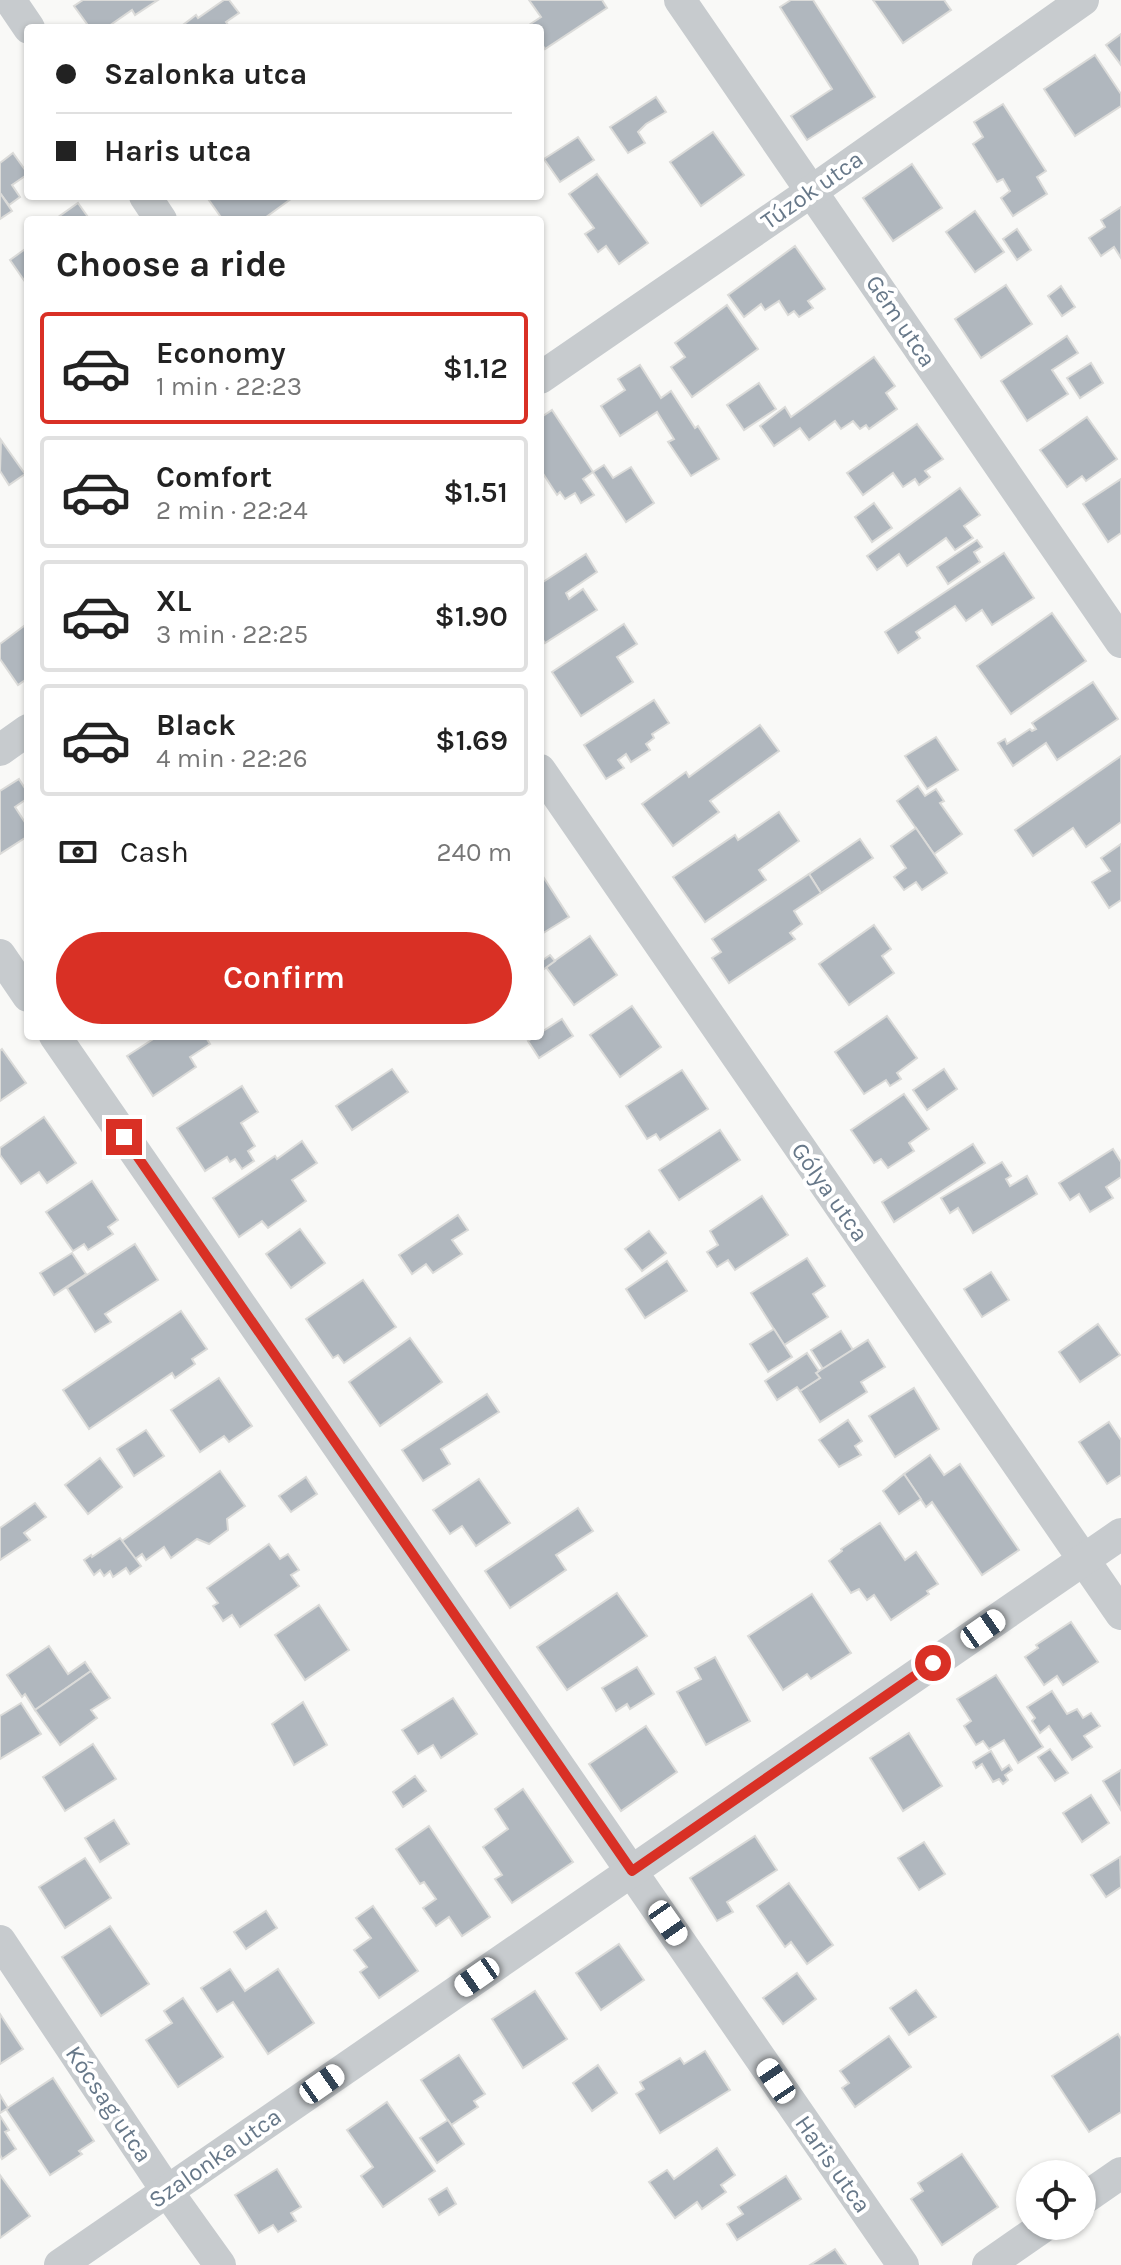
<!DOCTYPE html>
<html lang="en">
<head>
<meta charset="utf-8">
<style>
	body { margin:0; font-family:Karla,sans-serif; background:#f6f6f6; color:#222; height:100vh; display:flex; flex-direction:column; font-size:30px; white-space:nowrap }
	* { box-sizing:border-box; margin:0 }
	p { font-size:26px; color:#767676 }
	.icon { flex:none; width:44px; height:44px; fill:none; stroke:currentColor; stroke-width:2; stroke-linecap:round; stroke-linejoin:round }
	.map { position:relative; flex:1; overflow:hidden }
	.sheet { position:absolute; left:24px; top:216px; width:520px; height:824px; display:flex; flex-direction:column; background:#fff; border-radius:8px; box-shadow:0 2px 6px #0004 }
	.sheet>* { flex:none }
	.guide { position:absolute; left:24px; top:24px; width:520px; height:176px; border-radius:8px; box-shadow:0 2px 6px #0004; display:grid; align-content:center; height:176px; padding:0 32px; background:#fff }
	.fabs { position:absolute; left:1016px; top:2160px; display:grid; gap:16px }
	.fabs a { display:grid; place-items:center; width:80px; height:80px; border-radius:50%; background:#fff; box-shadow:0 2px 6px #0004; font-size:40px }
	.end { position:absolute; width:36px; height:36px; margin:-18px; border:10px solid #d93025; background:#fff; box-shadow:0 0 0 4px #fff }
	.from { border-radius:50% }
	.car { position:absolute; width:24px; height:48px; margin:-24px -12px; border-radius:10px; box-shadow:0 0 6px 2px #0007; background:linear-gradient(#fff 24%,#345 0 40%,#fff 0 76%,#345 0 86%,#fff 0) }
	.guide b { display:flex; align-items:center; gap:28px; height:76px; font-size:30px }
	.guide b+b { border-top:2px solid #e0e0e0 }
	.guide i { width:20px; height:20px; background:#222 }
	ul { padding:0; list-style:none }
	li { display:flex; align-items:center; gap:24px; height:112px; margin:0 16px 12px; padding:0 16px; border:4px solid #e0e0e0; border-radius:8px }
	li div { flex:1 }
	li b { display:block; font-size:30px }
	li em { font-style:normal; font-weight:600 }
	li.current { border-color:#d93025 }
	li>.icon { width:72px; height:72px; stroke-width:1.5 }
	h2 { padding:0 32px; font-size:36px; line-height:96px }
	.pay { display:flex; align-items:center; gap:20px; height:88px; padding:0 32px; font-size:30px }
	.pay p { margin-inline-start:auto }
	.button { display:flex; gap:16px; margin-top:auto; padding:16px 32px }
	.button a { flex:1; height:92px; border-radius:48px; background:#d93025; color:#fff; font-size:32px; font-weight:600; line-height:92px; text-align:center }
	.map>svg:first-child { display:block }
	.building { fill:#b0b7be; stroke:#dbdbd9; stroke-width:2 }
	.lines { fill:none; stroke-linecap:round; stroke-linejoin:round }
	.minor { stroke:#c7cbce; stroke-width:32 }
	.route { stroke:#d93025; stroke-width:10 }
	.labels { text-anchor:middle; dominant-baseline:central; stroke-width:8; stroke-linejoin:round; paint-order:stroke }
	.street-label { font-size:24px; fill:#677889; stroke:#fff }
</style>
</head>
<body>
<div class="map">
<svg width="1121" height="2265" viewBox="0 0 1121 2265">
	<rect width="100%" height="100%" fill="#f9f9f7"/>
	<g class="building">
		<path d="M83 0H158L135 15 132 10 106 28H90L74 6Z"/>
		<path d="M224 0H229L239 13 226 22 230 28H179L196 15 198 18Z"/>
		<path d="M529 0H602L607 8 545 49 540 41V28H531L529 25 541 17Z"/>
		<path d="M791 0H813L875 97 807 140 791 116 832 89 780 7Z"/>
		<path d="M873 0H944L951 10 903 43Z"/>
		<path d="M1121 34V65L1106 45Z"/>
		<path d="M1095 55 1121 94V106L1075 136 1044 89Z"/>
		<path d="M656 97 666 112 646 124 638 132 645 143 628 153 610 127Z"/>
		<path d="M1003 104 1046 171 1037 177 1047 194 1013 216 1001 198 1010 191 1003 179 997 182 973 144 983 137 974 122Z"/>
		<path d="M713 132 744 175 701 206 670 162Z"/>
		<path d="M578 137 594 160 560 182 544 159Z"/>
		<path d="M13 153 28 174 12 185 20 197 9 205 0 193V163Z"/>
		<path d="M912 164 942 208 893 241 863 198Z"/>
		<path d="M597 174 648 243 619 264 606 246 598 252 585 234 594 228 569 194Z"/>
		<path d="M0 193 12 211 0 219Z"/>
		<path d="M206 196H295L262 220H223Z"/>
		<path d="M78 203 90 220H54Z"/>
		<path d="M1121 207V258L1114 247 1101 256 1089 238 1105 227 1101 220Z"/>
		<path d="M975 211 1004 252 975 272 946 232Z"/>
		<path d="M1017 229 1031 250 1017 260 1003 239Z"/>
		<path d="M795 246 825 289 808 301 813 308 799 317 794 311 788 315 779 301 765 310 761 304 744 317 728 295Z"/>
		<path d="M28 247V286L10 260Z"/>
		<path d="M1006 285 1032 324 981 358 955 319Z"/>
		<path d="M1061 286 1075 307 1062 316 1048 296Z"/>
		<path d="M727 305 758 349 692 397 671 367 685 357 675 343Z"/>
		<path d="M1067 336 1078 353 1052 370 1068 394 1027 421 1001 381Z"/>
		<path d="M874 357 895 386 886 393 897 409 869 429 866 425 860 429 853 421 841 429 835 421 809 440 800 428 774 446 760 426 785 407 791 417Z"/>
		<path d="M1091 363 1103 383 1080 398 1067 378Z"/>
		<path d="M640 365 661 398 671 391 695 428 698 426 719 459 691 476 668 442 674 439 657 412 620 436 601 406 625 390 618 379Z"/>
		<path d="M759 383 776 409 744 430 727 405Z"/>
		<path d="M552 410 593 472 583 479 594 495 581 503 575 493 565 499 560 492 557 495 540 469V418Z"/>
		<path d="M1087 417 1117 459 1086 481 1082 476 1067 487 1040 450Z"/>
		<path d="M917 424 943 459 925 471 930 477 919 485 915 479 903 487 893 473 863 495 847 473Z"/>
		<path d="M1 440 25 474 9 485 0 471Z"/>
		<path d="M604 465 613 478 631 467 654 503 626 522 593 472Z"/>
		<path d="M1121 479V533L1108 542 1083 504Z"/>
		<path d="M960 488 980 515 964 526 973 538 955 550 946 538 907 566 899 554 877 570 867 556Z"/>
		<path d="M874 503 892 528 872 542 855 517Z"/>
		<path d="M977 540 982 547 974 552 980 562 948 584 937 567Z"/>
		<path d="M1004 553 1034 598 992 625 982 610 966 621 955 606 916 632 920 638 898 653 885 632Z"/>
		<path d="M586 554 597 572 566 593 569 599 583 589 597 610 545 643 540 635V584Z"/>
		<path d="M1052 613 1086 661 1011 714 977 666Z"/>
		<path d="M28 623V678L18 685 0 659V644Z"/>
		<path d="M624 624 637 644 617 657 633 682 581 716 552 672Z"/>
		<path d="M1093 682 1118 719 1057 760 1046 743 1013 766 998 743 1005 739 1007 744 1030 729 1032 731 1036 729 1032 723Z"/>
		<path d="M654 700 669 723 652 734 654 738 646 744 650 750 631 762 626 754 618 760 624 768 606 779 584 745Z"/>
		<path d="M760 725 779 751 710 801 719 812 673 846 642 804 686 772 689 777Z"/>
		<path d="M936 737 958 770 927 789 905 756Z"/>
		<path d="M1121 756V822L1086 847 1073 828 1033 856 1015 830Z"/>
		<path d="M19 779 28 793V798L15 807 28 827V836L0 854V791Z"/>
		<path d="M918 786 925 796 936 789 944 801 940 803 962 834 934 854 897 801Z"/>
		<path d="M779 812 799 841 759 870 766 880 705 922 673 877 735 835 738 840Z"/>
		<path d="M916 828 947 873 922 890 916 882 904 890 894 877 906 868 891 846Z"/>
		<path d="M860 839 873 858 821 893 809 874Z"/>
		<path d="M1121 844V900L1109 908 1092 882 1110 871 1101 858Z"/>
		<path d="M809 874 821 893 794 911 802 924 790 933 795 939 729 983 712 958 721 952 712 939Z"/>
		<path d="M544 878 569 917 540 935V881Z"/>
		<path d="M874 925 891 949 882 956 894 973 849 1005 819 964Z"/>
		<path d="M590 936 617 975 574 1005 546 967Z"/>
		<path d="M550 955 555 961 540 972V962Z"/>
		<path d="M632 1006 661 1047 620 1077 590 1035Z"/>
		<path d="M887 1016 917 1058 897 1073 901 1079 890 1086 886 1080 864 1094 835 1052Z"/>
		<path d="M562 1019 573 1036 539 1058 528 1041 536 1036H540V1033Z"/>
		<path d="M158 1036H205L210 1044 190 1057 196 1067 153 1096 127 1056Z"/>
		<path d="M2 1049 26 1083 0 1101V1051Z"/>
		<path d="M392 1069 408 1092 352 1130 336 1106Z"/>
		<path d="M944 1069 957 1089 927 1110 913 1090Z"/>
		<path d="M682 1070 708 1109 660 1140 656 1134 647 1139 626 1106Z"/>
		<path d="M242 1086 258 1112 241 1123 255 1146 248 1151 254 1161 242 1169 235 1159 230 1162 227 1157 205 1171 177 1128Z"/>
		<path d="M904 1094 929 1129 909 1143 914 1151 888 1168 881 1159 874 1163 851 1130Z"/>
		<path d="M44 1117 76 1163 47 1183 39 1172 21 1184 0 1155V1148Z"/>
		<path d="M720 1130 740 1160 679 1200 659 1170Z"/>
		<path d="M302 1141 317 1163 292 1180 306 1201 268 1228 262 1221 239 1237 213 1198 275 1156 277 1159Z"/>
		<path d="M973 1144 985 1163 894 1222 882 1202Z"/>
		<path d="M1113 1149 1121 1162V1177L1106 1187 1113 1198 1090 1212 1079 1194 1070 1200 1059 1183Z"/>
		<path d="M1002 1162 1011 1176 1006 1179 1010 1186 1027 1176 1037 1194 973 1233 958 1208 950 1213 941 1198Z"/>
		<path d="M92 1181 118 1220 108 1227 113 1234 88 1250 84 1244 73 1251 46 1212Z"/>
		<path d="M762 1196 788 1235 735 1270 728 1260 717 1267 707 1252 718 1245 710 1231Z"/>
		<path d="M458 1215 468 1230 452 1240 462 1254 433 1273 426 1264 412 1274 399 1255Z"/>
		<path d="M300 1229 325 1263 291 1288 266 1254Z"/>
		<path d="M649 1231 666 1253 642 1271 625 1249Z"/>
		<path d="M135 1244 158 1280 105 1314 111 1322 95 1332 67 1288Z"/>
		<path d="M72 1253 86 1274 54 1295 40 1273Z"/>
		<path d="M807 1258 825 1286 813 1294 828 1317 784 1345 751 1293Z"/>
		<path d="M667 1261 687 1291 645 1318 626 1289Z"/>
		<path d="M991 1272 1009 1300 982 1317 964 1289Z"/>
		<path d="M363 1280 396 1327 344 1363 338 1355 333 1358 306 1319Z"/>
		<path d="M181 1311 207 1349 192 1359 195 1364 175 1378 172 1373 89 1429 63 1390Z"/>
		<path d="M1098 1324 1120 1355 1080 1382 1059 1352Z"/>
		<path d="M774 1329 792 1357 768 1372 750 1344Z"/>
		<path d="M841 1331 853 1350 823 1369 811 1350Z"/>
		<path d="M410 1338 442 1382 380 1426 349 1382Z"/>
		<path d="M868 1340 885 1367 861 1382 867 1392 820 1422 800 1391 820 1378 816 1373Z"/>
		<path d="M807 1353 819 1371 816 1373 820 1378 800 1391 797 1387 777 1400 765 1381Z"/>
		<path d="M219 1378 252 1426 229 1442 224 1436 200 1452 171 1410Z"/>
		<path d="M914 1388 939 1429 895 1457 869 1416Z"/>
		<path d="M487 1394 499 1412 441 1449 450 1464 423 1481 402 1450Z"/>
		<path d="M848 1420 862 1441 855 1446 861 1455 839 1467 819 1440Z"/>
		<path d="M1109 1422 1121 1440V1475L1107 1484 1079 1442Z"/>
		<path d="M146 1430 164 1456 134 1476 117 1449Z"/>
		<path d="M930 1455 944 1475 960 1464 1019 1550 982 1575 932 1502 926 1507 904 1474Z"/>
		<path d="M100 1458 122 1487 88 1514 65 1485Z"/>
		<path d="M220 1471 245 1506 227 1519 228 1530 209 1544 197 1539 171 1558 164 1547 146 1560 142 1554 135 1559 122 1541Z"/>
		<path d="M904 1474 921 1499 899 1514 883 1491Z"/>
		<path d="M306 1477 317 1494 291 1512 279 1496Z"/>
		<path d="M479 1479 510 1523 476 1546 462 1526 450 1534 433 1510Z"/>
		<path d="M35 1503 46 1517 24 1533 30 1540 0 1560V1528Z"/>
		<path d="M578 1508 593 1531 556 1555 566 1570 510 1608 485 1571Z"/>
		<path d="M880 1523 905 1560 916 1552 938 1584 927 1591 929 1594 891 1620 874 1595 867 1600 859 1589 851 1593 829 1561 842 1551 841 1549Z"/>
		<path d="M120 1538 141 1566 130 1574 126 1568 113 1577 110 1571 104 1576 100 1570 94 1575 84 1560 91 1555 92 1557Z"/>
		<path d="M269 1544 280 1559 288 1554 299 1570 291 1575 299 1586 240 1627 232 1615 223 1621 213 1606 218 1603 207 1588Z"/>
		<path d="M617 1593 647 1636 567 1690 537 1647Z"/>
		<path d="M812 1594 851 1653 811 1679 807 1674 783 1690 748 1636Z"/>
		<path d="M319 1605 349 1650 305 1680 275 1635Z"/>
		<path d="M1071 1622 1098 1662 1063 1685 1057 1676 1044 1685 1025 1657 1038 1648 1036 1645Z"/>
		<path d="M49 1646 68 1674 85 1662 91 1671 35 1710 25 1694 22 1697 7 1675Z"/>
		<path d="M715 1657 750 1721 706 1745 677 1692 701 1679 695 1668Z"/>
		<path d="M637 1667 654 1694 630 1709 627 1704 616 1711 602 1688Z"/>
		<path d="M91 1671 110 1698 91 1710 97 1718 60 1745 35 1710Z"/>
		<path d="M996 1675 1043 1747 1018 1763 1004 1740 989 1749 983 1741 976 1745 964 1726 971 1721 957 1699Z"/>
		<path d="M1052 1691 1067 1714 1077 1709 1083 1718 1091 1713 1100 1726 1084 1736 1092 1747 1072 1760 1049 1726 1040 1733 1032 1721 1035 1718 1027 1707Z"/>
		<path d="M453 1698 477 1734 441 1758 433 1745 418 1754 402 1730Z"/>
		<path d="M303 1702 327 1745 294 1765 272 1724Z"/>
		<path d="M21 1703 41 1734 0 1759V1716Z"/>
		<path d="M646 1726 677 1772 621 1811 589 1764Z"/>
		<path d="M909 1733 942 1786 903 1811 870 1758Z"/>
		<path d="M93 1744 116 1779 65 1811 43 1777Z"/>
		<path d="M1050 1749 1068 1773 1055 1781 1038 1757Z"/>
		<path d="M991 1751 1002 1770 1009 1765 1012 1770 1005 1775 1008 1780 1003 1784 999 1779 993 1782 982 1764 976 1768 973 1762Z"/>
		<path d="M1121 1770V1810L1103 1781Z"/>
		<path d="M415 1776 426 1791 403 1807 393 1792Z"/>
		<path d="M523 1789 573 1862 512 1903 495 1879 502 1875 483 1847 508 1829 495 1809Z"/>
		<path d="M1091 1795 1109 1823 1082 1842 1063 1813Z"/>
		<path d="M114 1820 129 1844 100 1862 85 1838Z"/>
		<path d="M429 1826 490 1917 462 1936 449 1917 436 1926 423 1908 436 1899 424 1882 420 1884 396 1849Z"/>
		<path d="M755 1836 777 1870 727 1902 733 1912 717 1921 690 1878Z"/>
		<path d="M924 1842 945 1874 919 1890 898 1858Z"/>
		<path d="M1120 1857 1121 1887 1106 1897 1091 1875Z"/>
		<path d="M85 1858 111 1898 65 1928 39 1887Z"/>
		<path d="M789 1883 833 1945 807 1964 791 1942 785 1947 757 1906Z"/>
		<path d="M373 1906 418 1971 379 1998 360 1972 367 1967 354 1950 371 1938 356 1918Z"/>
		<path d="M266 1911 277 1928 246 1949 234 1932Z"/>
		<path d="M110 1926 149 1984 101 2016 62 1957Z"/>
		<path d="M619 1944 644 1980 601 2010 576 1973Z"/>
		<path d="M230 1969 245 1991 278 1969 314 2023 268 2054 233 2002 217 2012 201 1988Z"/>
		<path d="M797 1973 816 1999 783 2024 763 1998Z"/>
		<path d="M916 1990 936 2017 909 2035 890 2008Z"/>
		<path d="M535 1991 567 2039 523 2068 492 2019Z"/>
		<path d="M183 1998 223 2057 178 2087 146 2040 172 2023 164 2011Z"/>
		<path d="M0 2014 23 2049 0 2064Z"/>
		<path d="M1118 2034 1121 2039V2112L1089 2132 1052 2076Z"/>
		<path d="M889 2036 911 2067 855 2107 842 2088 849 2083 840 2071Z"/>
		<path d="M705 2051 730 2090 660 2133 636 2094 644 2089 640 2082 680 2058 684 2064Z"/>
		<path d="M459 2055 485 2094 474 2101 478 2107 451 2125 421 2080Z"/>
		<path d="M598 2065 617 2093 592 2111 573 2083Z"/>
		<path d="M53 2078 94 2141 79 2151 82 2154 50 2175 6 2109Z"/>
		<path d="M0 2095 8 2108 0 2113Z"/>
		<path d="M387 2102 435 2171 383 2207 361 2176 373 2167 347 2130Z"/>
		<path d="M0 2116 9 2130 5 2132 16 2149 2 2159 0 2155Z"/>
		<path d="M448 2120 464 2144 437 2163 420 2138Z"/>
		<path d="M717 2148 735 2175 721 2185 726 2192 702 2209 697 2202 675 2218 649 2182 667 2170 674 2179Z"/>
		<path d="M962 2154 998 2207 942 2245 911 2199 923 2191 918 2183Z"/>
		<path d="M277 2169 301 2207 291 2213 296 2221 278 2232 273 2225 259 2233 235 2195Z"/>
		<path d="M0 2175 30 2216 0 2238Z"/>
		<path d="M786 2176 801 2199 737 2240 727 2224 743 2214 738 2207Z"/>
		<path d="M447 2188 456 2204 439 2215 429 2199Z"/>
		<path d="M835 2249 846 2265H810Z"/>
	</g>
	<g class="lines">
		<g class="minor">
			<path d="M10 0 29 28"/>
			<path d="M680 0 1121 642"/>
			<path d="M145 196 161 220"/>
			<path d="M540 378 812 191 1083 0"/>
			<path d="M0 750 28 730"/>
			<path d="M540 770 1121 1614"/>
			<path d="M0 955 28 996"/>
			<path d="M55 1036 903 2265"/>
			<path d="M0 1941 167 2191 220 2265"/>
			<path d="M1082 2200 1121 2173"/>
			<path d="M60 2265 1121 1534"/>
			<path d="M988 2265 1044 2226"/>
		</g>
	</g>
	<g class="lines">
		<path class="route" d="M124 1137 632 1871 933 1663"/>
	</g>
	<g class="labels">
		<g class="street-label">
			<text transform="translate(812 190) rotate(-35)">Túzok utca</text>
			<text transform="translate(901 321) rotate(56)">Gém utca</text>
			<text transform="translate(830 1192) rotate(55)">Gólya utca</text>
			<text transform="translate(109 2104) rotate(56)">Kócsag utca</text>
			<text transform="translate(215 2158) rotate(-35)">Szalonka utca</text>
			<text transform="translate(833 2164) rotate(55)">Haris utca</text>
		</g>
	</g>
</svg>
<div class="fabs">
<a><svg class="icon" aria-label="locate" viewBox="0 0 24 24"><circle cx="12" cy="12" r="6"/><path d="M12 2v4M12 18v4M2 12h4M18 12h4"/></svg></a>
</div>
<i class="end from" style="left:933px;top:1663px"></i>
<i class="end" style="left:124px;top:1137px"></i>
<i class="car" style="left:983px;top:1629px;rotate:55deg"></i>
<i class="car" style="left:668px;top:1923px;rotate:145deg"></i>
<i class="car" style="left:477px;top:1977px;rotate:235deg"></i>
<i class="car" style="left:776px;top:2081px;rotate:326deg"></i>
<i class="car" style="left:322px;top:2084px;rotate:55deg"></i>
<div class="guide">
<b><i class="from"></i>Szalonka utca</b>
<b><i></i>Haris utca</b>
</div>
<section class="sheet">
<h2>Choose a ride</h2>
<ul>
<li class="current"><svg class="icon" aria-label="car" viewBox="0 0 24 24"><path d="M5 17H2v-5l4-1 3-4h7l3 4 3 1v5h-3M9 17h6M6 11h13"/><circle cx="7" cy="17" r="2"/><circle cx="17" cy="17" r="2"/></svg><div><b>Economy</b><p>1 min · 22:23</p></div><em>$1.12</em></li>
<li><svg class="icon" aria-label="car" viewBox="0 0 24 24"><path d="M5 17H2v-5l4-1 3-4h7l3 4 3 1v5h-3M9 17h6M6 11h13"/><circle cx="7" cy="17" r="2"/><circle cx="17" cy="17" r="2"/></svg><div><b>Comfort</b><p>2 min · 22:24</p></div><em>$1.51</em></li>
<li><svg class="icon" aria-label="car" viewBox="0 0 24 24"><path d="M5 17H2v-5l4-1 3-4h7l3 4 3 1v5h-3M9 17h6M6 11h13"/><circle cx="7" cy="17" r="2"/><circle cx="17" cy="17" r="2"/></svg><div><b>XL</b><p>3 min · 22:25</p></div><em>$1.90</em></li>
<li><svg class="icon" aria-label="car" viewBox="0 0 24 24"><path d="M5 17H2v-5l4-1 3-4h7l3 4 3 1v5h-3M9 17h6M6 11h13"/><circle cx="7" cy="17" r="2"/><circle cx="17" cy="17" r="2"/></svg><div><b>Black</b><p>4 min · 22:26</p></div><em>$1.69</em></li>
</ul>
<div class="pay"><svg class="icon" aria-label="cash" viewBox="0 0 24 24"><path d="M3 7h18v10H3z"/><circle cx="12" cy="12" r="2"/></svg>Cash<p>240 m</p></div>
<div class="button"><a>Confirm</a></div>
</section>
</div>
</body>
</html>
